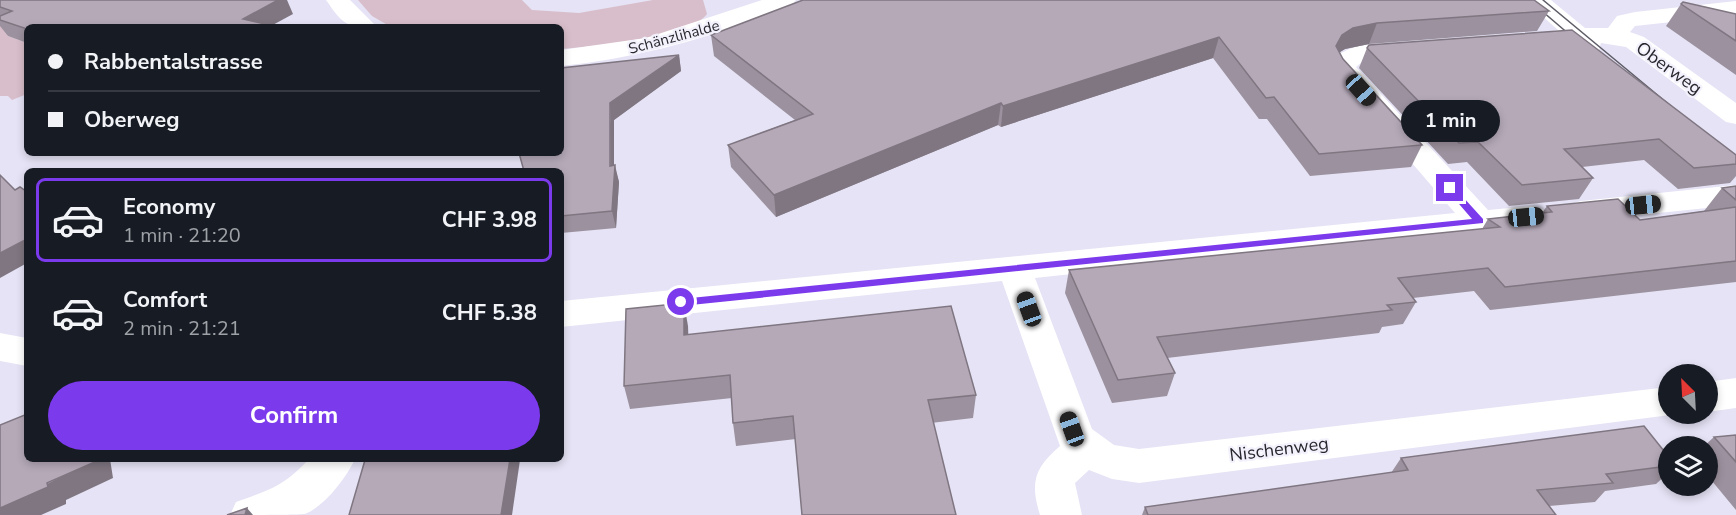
<!DOCTYPE html>
<html lang="en">
<head>
<meta charset="utf-8">
<style>
	body { margin:0; font-family:"Nunito Sans",sans-serif; background:#20242c; color:#f1f3f6; height:100vh; display:flex; flex-direction:column; font-size:22px; white-space:nowrap }
	* { box-sizing:border-box; margin:0 }
	p { font-size:20px; color:#9ea1a6 }
	.icon { flex:none; width:33px; height:33px; fill:none; stroke:currentColor; stroke-width:2; stroke-linecap:round; stroke-linejoin:round }
	.map { position:relative; flex:1; overflow:hidden }
	.side { position:absolute; left:24px; top:168px; width:540px; height:294px; display:flex; flex-direction:column; background:#171b24; border-radius:9px; box-shadow:0 3px 9px #0003 }
	.side>* { flex:none }
	.hud { position:absolute; left:24px; top:24px; width:540px; height:132px; border-radius:9px; box-shadow:0 3px 9px #0003; display:grid; align-content:center; height:132px; padding:0 24px; background:#171b24 }
	.needle { width:39px; rotate:336deg }
	.controls { position:absolute; left:1658px; top:364px; display:grid; gap:12px }
	.controls a { display:grid; place-items:center; width:60px; height:60px; border-radius:50%; background:#171b24; box-shadow:0 3px 9px #0003; font-size:30px }
	.end { position:absolute; width:27px; height:27px; margin:-14px; border:8px solid #7c3aed; background:#fff; box-shadow:0 0 0 3px #fff }
	.from { border-radius:50% }
	.bubble { position:absolute; height:42px; border-radius:21px; background:#171b24; box-shadow:0 3px 9px #0003; font-size:20px; font-weight:700; line-height:42px; text-align:center }
	.car { position:absolute; width:18px; height:36px; margin:-18px -9px; border-radius:8px; box-shadow:0 0 4px 2px #0007; background:linear-gradient(#222 24%,#8ab4d8 0 40%,#222 0 76%,#8ab4d8 0 86%,#222 0) }
	.hud b { display:flex; align-items:center; gap:21px; height:57px; font-size:22px }
	.hud b+b { border-top:2px solid #363941 }
	.hud i { width:15px; height:15px; background:#f1f3f6 }
	ul { padding:10px 0 0; list-style:none }
	li { display:flex; align-items:center; gap:18px; height:84px; margin:0 12px 9px; padding:0 12px; border:3px solid transparent; border-radius:9px }
	li div { flex:1 }
	li b { display:block; font-size:22px }
	li em { font-style:normal; font-weight:700 }
	li.selected { border-color:#7c3aed }
	li>.icon { width:54px; height:54px; stroke-width:1.5 }
	.action { display:flex; gap:12px; margin-top:auto; padding:12px 24px }
	.action a { flex:1; height:69px; border-radius:36px; background:#7c3aed; color:#fff; font-size:24px; font-weight:700; line-height:69px; text-align:center }
	.map>svg:first-child { display:block }
	.green { fill:#d8beca }
	.lines { fill:none; stroke-linecap:round; stroke-linejoin:round }
	.minor { fill:#fff; fill-rule:evenodd }
	.tram { stroke:#5e5c66; stroke-width:1.5 }
	.wall { fill:#9c919e }
	.shaded-wall { fill:#7f7681 }
	.building { fill:#b5a9b8; stroke:#7f7681; stroke-width:1.5 }
	.route { fill:#7c3aed }
	.labels { text-anchor:middle; dominant-baseline:central; stroke-width:4.5; stroke-linejoin:round; paint-order:stroke }
	.far-street-label { font-size:15px; fill:#28272d; stroke:#f2f1fc }
	.street-label { font-size:18px; fill:#28272d; stroke:#f2f1fc }
</style>
</head>
<body>
<div class="map">
<svg width="1736" height="515" viewBox="0 0 1736 515">
	<rect width="100%" height="100%" fill="#e5e3f5"/>
	<g class="green">
		<path d="M358 0H522L532 10 579 13 653 0H703L707 14C692 36 590 47 561 49V27H391L372 16Z"/>
		<path d="M0 21 8 36 27 43V94L12 100 8 96H0Z"/>
	</g>
	<g class="lines">
		<g class="minor">
			<path d="M326 0H350L377 27C346 27 344 26 326 0Z"/>
			<path d="M762 0H796C789 10 771 14 759 18 695 42 630 59 561 66V50L646 38Z"/>
			<path d="M1524 0H1551L1585 28H1608L1617 16 1635 12 1736 1V15L1635 26 1630 32 1644 37 1736 103V124L1726 122 1626 47 1601 43 1599 50C1588 53 1582 51 1573 44L1536 48 1527 45 1523 40 1527 35 1558 30Z"/>
			<path d="M1410 42 1419 45 1423 50 1419 55 1362 62 1356 67 1488 210 1532 206 1543 209 1548 216 1543 223 1035 278 1092 429 1114 445 1139 449 1668 387V414H1678L1139 483 1112 479 1089 470 1075 483 1082 515H1040C1030 483 1034 468 1060 446L1002 281 561 327V301L1455 213 1330 68C1339 39 1386 45 1410 42Z"/>
			<path d="M1736 185V205L1581 221 1570 218 1565 211 1570 204 1581 201Z"/>
			<path d="M0 333 27 338V366L0 361Z"/>
			<path d="M1736 378V408L1707 412V382Z"/>
			<path d="M309 459H355C346 478 325 506 305 514 293 515 246 515 230 515L236 502C271 489 283 487 309 459Z"/>
		</g>
		<g class="tram">
			<path d="M1529 0 1577 41"/>
			<path d="M1543 0 1678 112"/>
		</g>
	</g>
	<g class="wall">
		<path d="M0 0 293 14 27 27V43L8 36 0 26Z"/>
		<path d="M1681 4 1736 14V75L1666 26Z"/>
		<path d="M1549 11 1537 31 1369 44 1345 49 1339 52 1343 59 1422 145 1411 167 1310 176 1267 119H1259L1213 58 1001 127 998 125 776 217 731 167 728 145 795 120 714 56 711 35Z"/>
		<path d="M1367 48 1736 155V176L1730 183 1678 189 1644 160 1582 167 1593 178 1579 199 1509 206 1467 162 1448 164 1359 68Z"/>
		<path d="M679 55 681 71 614 120V165L619 182 616 228 561 233V171Z"/>
		<path d="M1736 186V282L1490 310 1474 291 1413 298 1416 302 1403 324 1382 327 1379 333 1167 358 1175 373 1167 396 1112 403 1065 293 1069 270 1482 229 1488 219 1542 213 1547 206 1640 220 1704 211 1722 188Z"/>
		<path d="M688 326V334L976 395 973 418 736 446 733 423 732 398 630 409 624 386Z"/>
		<path d="M1736 435V510L1707 475V447H1703L1714 437Z"/>
		<path d="M1668 456V473L1656 484 1605 491 1595 502 1549 506 1556 515H1142L1145 507 1391 473 1401 458Z"/>
	</g>
	<g class="shaded-wall">
		<path d="M278 0H287L293 14 269 27 243 19Z"/>
		<path d="M1377 23 1369 44 1345 49 1334 56 1336 46 1342 35 1353 28Z"/>
		<path d="M1219 37 1213 58 1001 127 1003 106Z"/>
		<path d="M679 55 681 71 614 120V173L615 165 619 182 616 228 612 211 610 103Z"/>
		<path d="M1001 103 998 125 776 217 774 195Z"/>
		<path d="M27 239V263L0 278V253Z"/>
		<path d="M684 303 688 326 689 358 684 335Z"/>
		<path d="M96 459H110L113 478 66 500V504L41 515H0V508Z"/>
		<path d="M510 459H519L520 460 512 515H501Z"/>
		<path d="M247 508 253 515H245Z"/>
	</g>
	<g class="building">
		<path d="M0 0H278L243 19 278 27H27V29L0 20V16L12 11 0 7Z"/>
		<path d="M803 0H1534L1549 11 1377 23 1353 28 1342 35 1336 46 1343 59 1422 145 1319 154 1274 97 1266 98 1219 37 1003 106 1001 103 774 195 728 145 813 114 711 35Z"/>
		<path d="M1683 2 1736 14V41L1681 4Z"/>
		<path d="M1572 30 1736 155V164L1694 168 1659 139 1564 149 1593 178 1522 185 1478 142 1459 143 1367 48 1369 45Z"/>
		<path d="M679 55 610 103V166L615 165 612 211 561 216V171H524L519 153H561V68Z"/>
		<path d="M0 175 15 190 20 187 27 192V239L0 253Z"/>
		<path d="M1736 186V200L1722 188Z"/>
		<path d="M1618 199 1640 220 1736 207V261L1505 287 1488 268 1398 278 1416 302 1387 305 1392 310 1157 337 1175 373 1118 380 1069 270 1500 227 1488 219 1552 212 1547 206Z"/>
		<path d="M684 303V335L951 306 976 395 928 400 956 515H802L793 416 733 423 730 375 624 386 626 309Z"/>
		<path d="M27 414V459H96L97 461 47 483 48 487 0 508V425Z"/>
		<path d="M1644 426 1668 456V466L1606 474 1613 483 1537 490 1556 515H1148L1145 507 1408 470 1401 458Z"/>
		<path d="M1736 435V462L1714 437Z"/>
		<path d="M370 459H510L501 515H349L365 460Z"/>
		<path d="M247 508 245 515H227Z"/>
	</g>
	<path class="route" d="M1447 186H1453L1483 219V223L681 306 676 302 681 299 1472 219 1447 190Z"/>
	<g class="labels">
		<g class="far-street-label">
			<text transform="translate(674 37) rotate(-15)">Schänzlihalde</text>
		</g>
		<g class="street-label">
			<text transform="translate(1669 68) rotate(36)">Oberweg</text>
			<text transform="translate(1279 449) rotate(-7)">Nischenweg</text>
		</g>
	</g>
</svg>
<div class="controls">
<a><svg class="needle" viewBox="-14 -14 28 28"><path d="M0-13l5 13h-10z" fill="#e53935"/><path d="M0 13l5-13h-10z" fill="#9ea1a6"/></svg></a>
<a><svg class="icon" aria-label="layers" viewBox="0 0 24 24"><path d="M12 4l9 5-9 5-9-5zM3 14l9 5 9-5"/></svg></a>
</div>
<i class="end from" style="left:681px;top:302px"></i>
<i class="end" style="left:1450px;top:188px"></i>
<div class="bubble" style="left:1401px;top:100px;width:99px">1 min</div>
<i class="car" style="left:1361px;top:90px;rotate:138deg"></i>
<i class="car" style="left:1643px;top:205px;rotate:84deg"></i>
<i class="car" style="left:1526px;top:217px;rotate:84deg"></i>
<i class="car" style="left:1029px;top:309px;rotate:340deg"></i>
<i class="car" style="left:1072px;top:429px;rotate:340deg"></i>
<div class="hud">
<b><i class="from"></i>Rabbentalstrasse</b>
<b><i></i>Oberweg</b>
</div>
<section class="side">
<ul>
<li class="selected"><svg class="icon" aria-label="car" viewBox="0 0 24 24"><path d="M5 17H2v-5l4-1 3-4h7l3 4 3 1v5h-3M9 17h6M6 11h13"/><circle cx="7" cy="17" r="2"/><circle cx="17" cy="17" r="2"/></svg><div><b>Economy</b><p>1 min · 21:20</p></div><em>CHF 3.98</em></li>
<li><svg class="icon" aria-label="car" viewBox="0 0 24 24"><path d="M5 17H2v-5l4-1 3-4h7l3 4 3 1v5h-3M9 17h6M6 11h13"/><circle cx="7" cy="17" r="2"/><circle cx="17" cy="17" r="2"/></svg><div><b>Comfort</b><p>2 min · 21:21</p></div><em>CHF 5.38</em></li>
</ul>
<div class="action"><a>Confirm</a></div>
</section>
</div>
</body>
</html>
